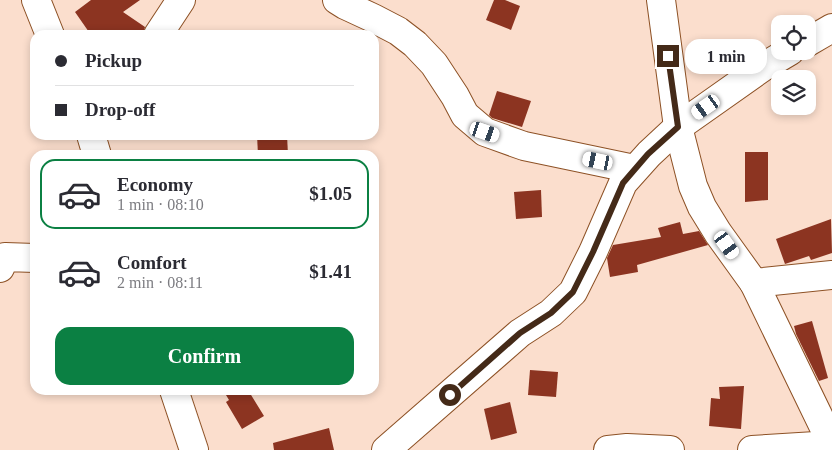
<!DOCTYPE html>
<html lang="en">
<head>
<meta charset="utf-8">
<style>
	body { margin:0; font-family:Georgia,serif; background:#f7f7f7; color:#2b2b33; height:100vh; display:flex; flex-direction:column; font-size:19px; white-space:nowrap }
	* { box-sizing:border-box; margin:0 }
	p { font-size:16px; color:#7c7c81 }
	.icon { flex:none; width:28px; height:28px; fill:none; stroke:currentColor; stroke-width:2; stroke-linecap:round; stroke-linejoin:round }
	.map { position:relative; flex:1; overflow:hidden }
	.details { position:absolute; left:30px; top:150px; width:349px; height:245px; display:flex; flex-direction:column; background:#fff; border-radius:15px; box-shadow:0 2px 8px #0003 }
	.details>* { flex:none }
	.hud { position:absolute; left:30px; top:30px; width:349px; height:110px; border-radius:15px; box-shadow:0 2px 8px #0003; display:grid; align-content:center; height:110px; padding:0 25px; background:#fff }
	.fabs { position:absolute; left:771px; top:15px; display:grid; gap:10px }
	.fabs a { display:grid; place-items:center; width:45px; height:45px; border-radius:10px; background:#fff; box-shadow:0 2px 8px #0003; font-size:25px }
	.end { position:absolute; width:22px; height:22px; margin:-11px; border:6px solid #442a18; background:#fff; box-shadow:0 0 0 2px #fff }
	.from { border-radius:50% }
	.bubble { position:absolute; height:35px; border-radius:15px; background:#fff; box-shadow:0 2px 8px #0003; font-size:16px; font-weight:600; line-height:35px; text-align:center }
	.car { position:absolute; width:15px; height:30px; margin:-15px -8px; border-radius:6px; box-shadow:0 0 4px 1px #0007; background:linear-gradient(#fff 24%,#345 0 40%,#fff 0 76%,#345 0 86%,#fff 0) }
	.hud b { display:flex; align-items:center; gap:18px; height:48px; font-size:19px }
	.hud b+b { border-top:1px solid #e1e1e2 }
	.hud i { width:12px; height:12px; background:#2b2b33 }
	ul { padding:9px 0 0; list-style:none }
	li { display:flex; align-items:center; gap:15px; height:70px; margin:0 10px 8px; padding:0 15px; border:2px solid transparent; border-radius:15px }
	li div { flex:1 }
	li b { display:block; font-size:19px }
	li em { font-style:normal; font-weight:600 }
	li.current { border-color:#0b8043 }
	li>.icon { width:45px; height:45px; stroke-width:1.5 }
	.primary-button { display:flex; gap:10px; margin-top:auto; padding:10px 25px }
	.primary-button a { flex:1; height:58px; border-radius:15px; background:#0b8043; color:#fff; font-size:20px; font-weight:600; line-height:58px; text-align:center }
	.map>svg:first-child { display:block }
	.building { fill:#8c3421 }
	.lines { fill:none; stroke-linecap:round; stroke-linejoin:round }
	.minor-casing { stroke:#8d5125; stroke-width:30 }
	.tertiary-casing { stroke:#8d5125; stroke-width:30 }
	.minor { stroke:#fff; stroke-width:28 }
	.tertiary { stroke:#fff; stroke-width:28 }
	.route { stroke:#442a18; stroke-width:6 }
</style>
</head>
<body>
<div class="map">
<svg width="832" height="450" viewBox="0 0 832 450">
	<rect width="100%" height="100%" fill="#fbdecd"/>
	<g class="building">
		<path d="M91 0H140L123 12 145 27 143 35H91L75 12Z"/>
		<path d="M494 0H505L520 6 511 30 486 20Z"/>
		<path d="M497 91 531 101 522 127 492 118 489 115Z"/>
		<path d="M257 135H287L288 155H258Z"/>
		<path d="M745 152H768V200L745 202Z"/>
		<path d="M541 190 542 217 516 219 514 192Z"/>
		<path d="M831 219 832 253 811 260 809 256 785 264 776 239Z"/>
		<path d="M680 222 683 234 699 231 708 245 637 265 638 272 610 277 607 258 613 245 661 237 658 228Z"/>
		<path d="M812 321 828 378 819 381 796 334 794 326Z"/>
		<path d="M530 370 558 372 556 397 528 395Z"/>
		<path d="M744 386 741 429 709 426 711 398 720 399 719 387Z"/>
		<path d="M223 390H248L264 416 242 429 226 402 229 400Z"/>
		<path d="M510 402 517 433 491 440 484 409Z"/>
		<path d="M329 428 334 450H274L273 443Z"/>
	</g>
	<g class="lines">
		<g class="minor-casing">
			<g id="minor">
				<path d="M337 0 345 5 373 18 398 31 415 44 434 64 455 96 465 115 485 132 524 146 634 169"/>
				<path d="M661 0 678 127 693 186 702 207 718 233 754 283 832 444"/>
				<path d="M158 35 181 0"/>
				<path d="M808 42 832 28"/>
				<path d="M0 268 5 257 35 258"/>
				<path d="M754 283 832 275"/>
				<path d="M386 450 520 333 551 313 573 292 593 252 623 183 649 154 678 127 763 67 790 51"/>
				<path d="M608 450 627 448 670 450"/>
				<path d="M752 450 832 445"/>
			</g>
		</g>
		<g class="tertiary-casing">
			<g id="tertiary">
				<path d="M36 0 50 35"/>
				<path d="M91 135 97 155"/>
				<path d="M174 390 194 450"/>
			</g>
		</g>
		<use href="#minor" class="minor"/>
		<use href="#tertiary" class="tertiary"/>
	</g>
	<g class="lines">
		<path class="route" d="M450 395 520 333 551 313 573 292 593 252 623 183 648 154 678 127 668 56"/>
	</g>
</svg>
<div class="fabs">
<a><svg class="icon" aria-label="locate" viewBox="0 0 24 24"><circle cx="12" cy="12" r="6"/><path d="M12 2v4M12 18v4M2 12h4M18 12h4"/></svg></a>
<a><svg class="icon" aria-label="layers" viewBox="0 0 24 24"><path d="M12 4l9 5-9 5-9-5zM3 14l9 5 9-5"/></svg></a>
</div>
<i class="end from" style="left:450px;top:395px"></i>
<i class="end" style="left:668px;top:56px"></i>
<div class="bubble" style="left:685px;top:39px;width:82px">1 min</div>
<i class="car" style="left:706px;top:107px;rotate:235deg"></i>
<i class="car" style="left:485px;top:132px;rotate:109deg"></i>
<i class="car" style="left:598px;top:161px;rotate:282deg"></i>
<i class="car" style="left:727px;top:245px;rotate:144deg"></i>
<div class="hud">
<b><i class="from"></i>Pickup</b>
<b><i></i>Drop-off</b>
</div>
<section class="details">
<ul>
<li class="current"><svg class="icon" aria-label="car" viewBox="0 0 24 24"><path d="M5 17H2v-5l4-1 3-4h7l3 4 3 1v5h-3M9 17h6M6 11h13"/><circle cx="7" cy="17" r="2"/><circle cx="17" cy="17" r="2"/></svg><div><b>Economy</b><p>1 min · 08:10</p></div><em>$1.05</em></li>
<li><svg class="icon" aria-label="car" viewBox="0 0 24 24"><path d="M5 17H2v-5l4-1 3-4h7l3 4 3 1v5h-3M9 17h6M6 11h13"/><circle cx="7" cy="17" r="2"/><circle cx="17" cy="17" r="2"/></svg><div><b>Comfort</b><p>2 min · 08:11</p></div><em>$1.41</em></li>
</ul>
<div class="primary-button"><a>Confirm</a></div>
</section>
</div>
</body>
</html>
